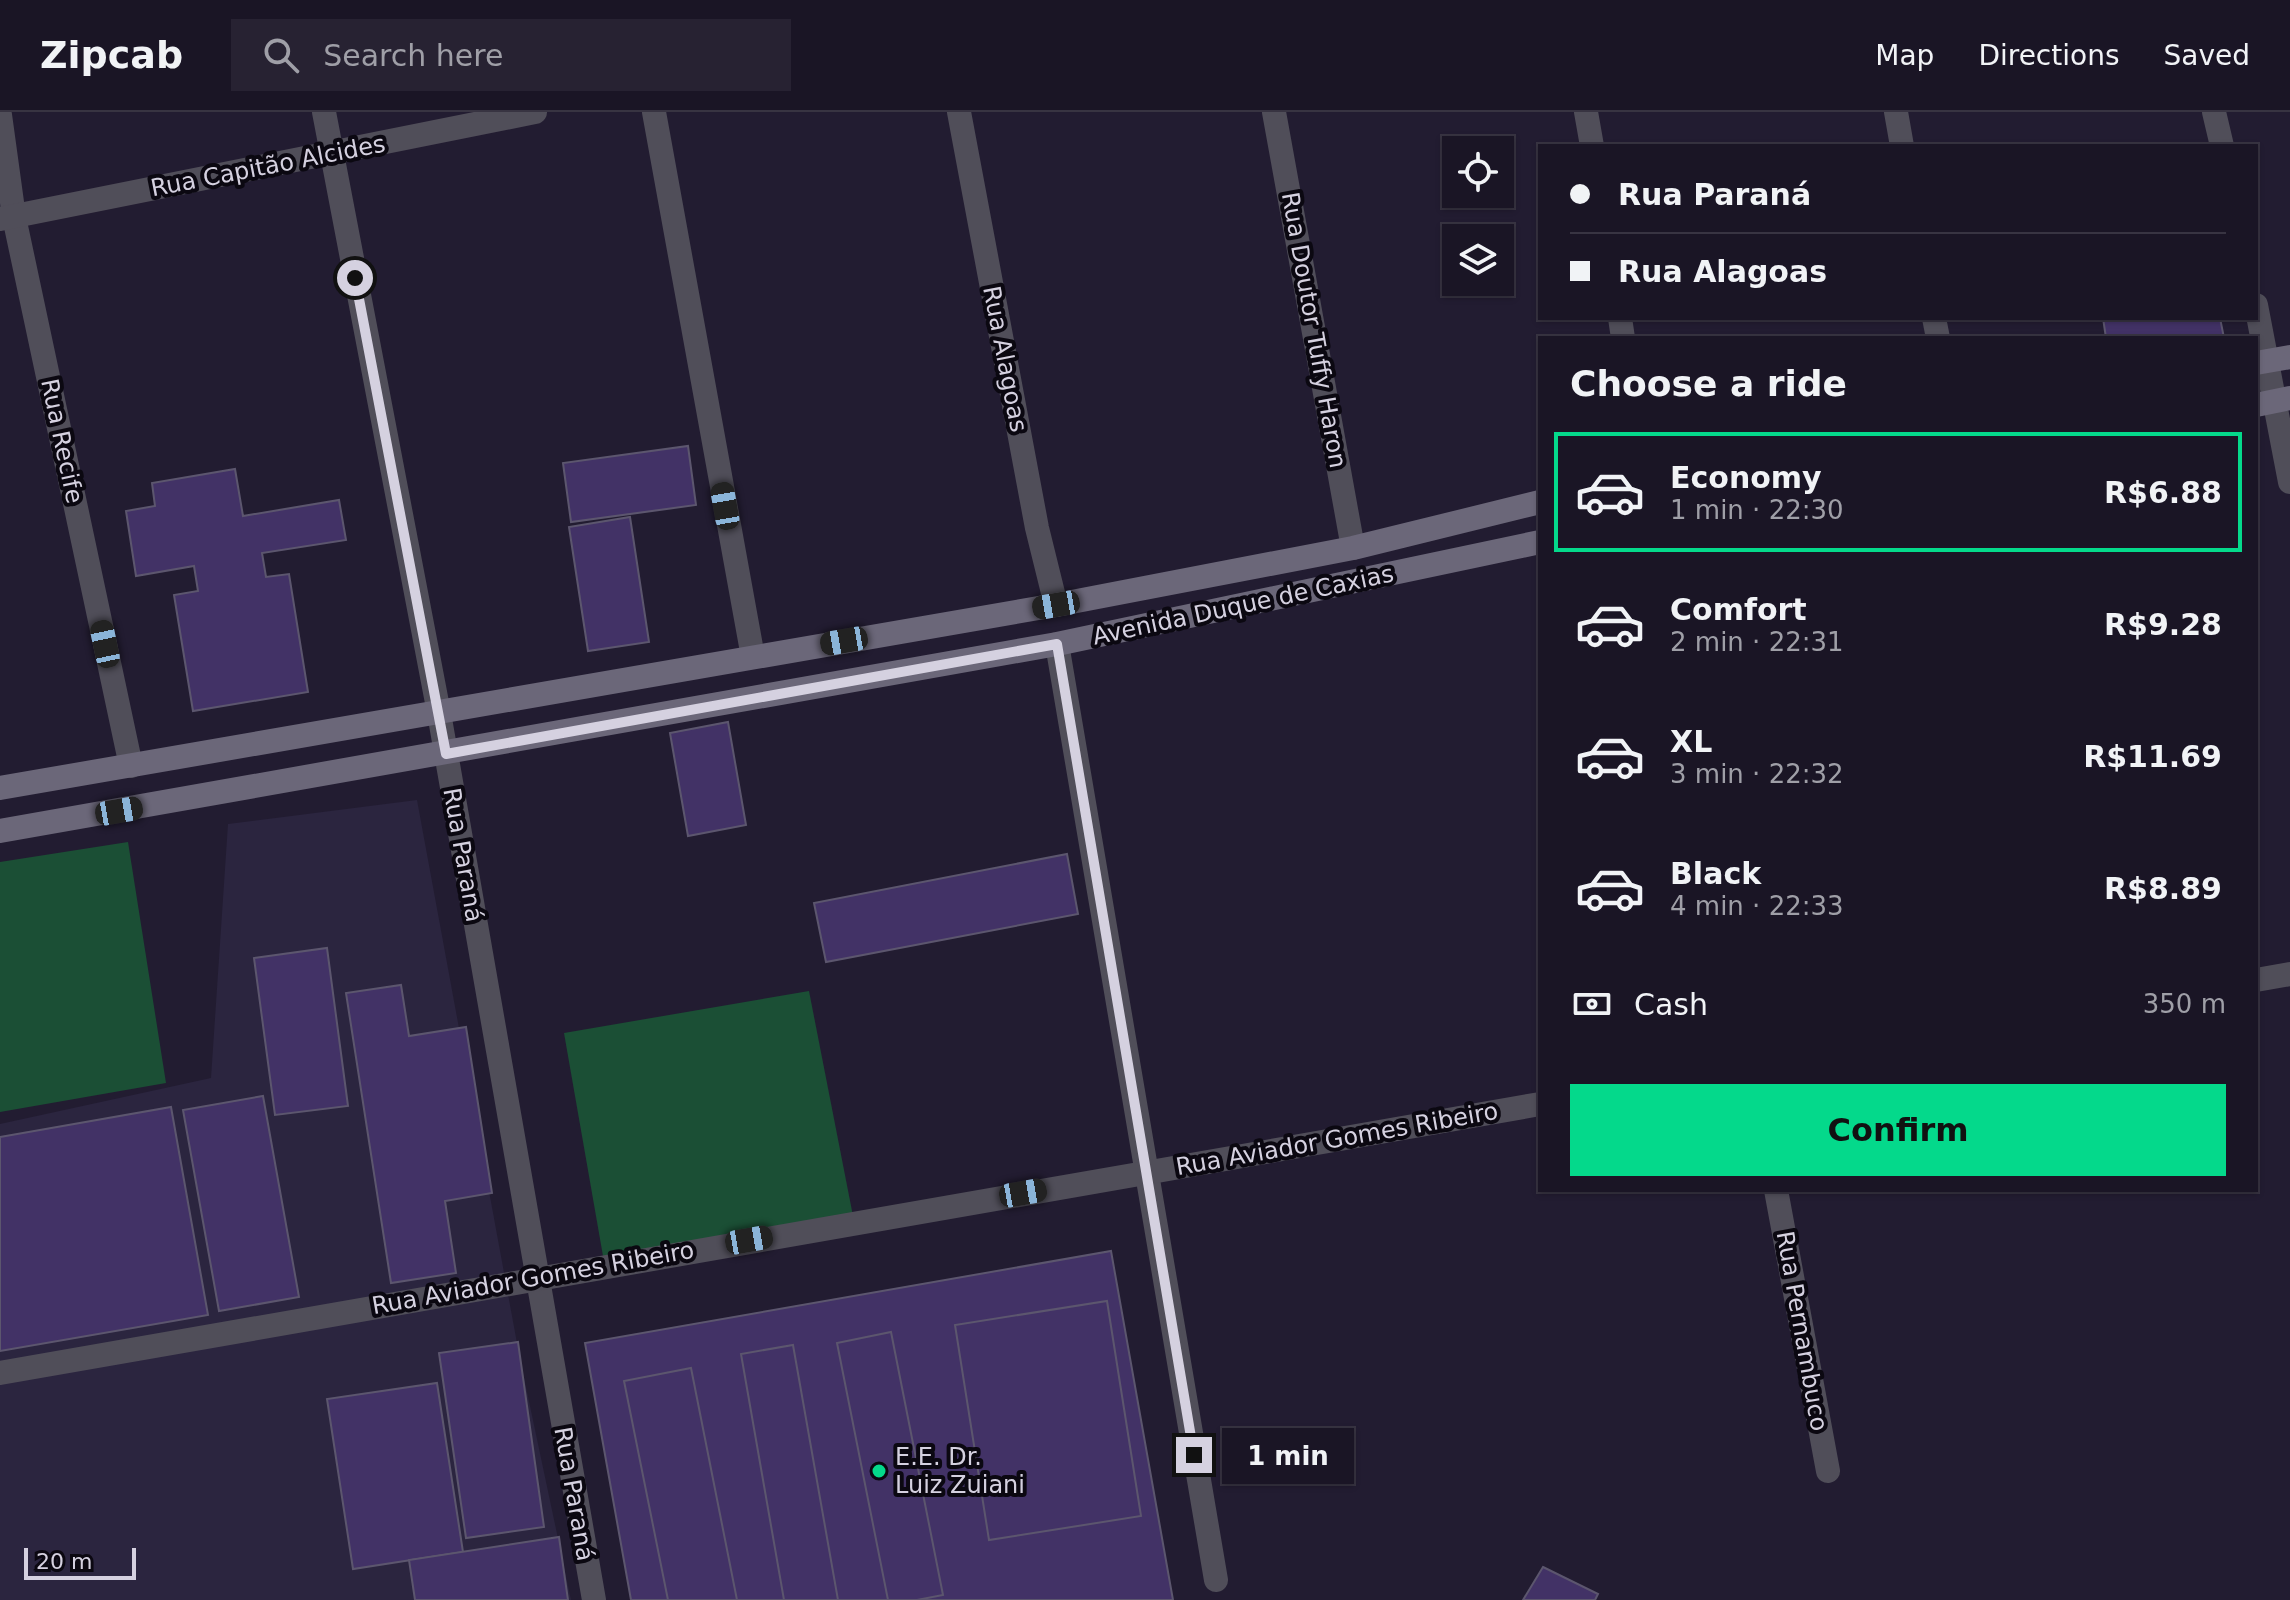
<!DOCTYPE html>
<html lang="en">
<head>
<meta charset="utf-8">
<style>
	body { margin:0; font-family:"DejaVu Sans",sans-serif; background:#272232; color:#f1f3f6; height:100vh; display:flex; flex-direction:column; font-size:30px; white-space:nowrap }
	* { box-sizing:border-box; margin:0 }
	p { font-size:26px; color:#9f9fa7 }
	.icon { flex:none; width:44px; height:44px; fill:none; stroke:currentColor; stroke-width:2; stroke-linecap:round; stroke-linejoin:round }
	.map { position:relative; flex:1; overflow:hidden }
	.panel { position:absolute; left:1538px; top:224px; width:720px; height:856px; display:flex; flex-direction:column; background:#1a1525; border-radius:0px; box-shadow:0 2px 6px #0004,0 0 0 2px #383442 }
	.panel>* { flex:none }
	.banner { position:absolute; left:1538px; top:32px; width:720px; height:176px; border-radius:0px; box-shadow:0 2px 6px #0004,0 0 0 2px #383442; display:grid; align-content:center; height:176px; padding:0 32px; background:#1a1525 }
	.controls { position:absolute; left:1442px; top:24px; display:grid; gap:16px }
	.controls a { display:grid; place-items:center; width:72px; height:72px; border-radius:0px; background:#1a1525; box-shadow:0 2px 6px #0004,0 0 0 2px #383442; font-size:40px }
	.scale { position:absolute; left:24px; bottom:20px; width:112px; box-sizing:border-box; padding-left:8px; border:4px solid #d5d1e0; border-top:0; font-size:22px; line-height:28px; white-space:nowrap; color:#d5d1e0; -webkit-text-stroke:6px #0b0811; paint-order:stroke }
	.end { position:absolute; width:36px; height:36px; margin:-18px; border:10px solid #d5d1e0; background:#111; box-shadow:0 0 0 4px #111 }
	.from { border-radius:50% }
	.bubble { position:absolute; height:56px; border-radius:0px; background:#1a1525; box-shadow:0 2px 6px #0004,0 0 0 2px #383442; font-size:26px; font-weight:600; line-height:56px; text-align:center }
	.car { position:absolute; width:24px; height:48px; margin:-24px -12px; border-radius:10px; box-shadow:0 0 6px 2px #0007; background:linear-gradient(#222 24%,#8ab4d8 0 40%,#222 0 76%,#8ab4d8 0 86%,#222 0) }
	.banner b { display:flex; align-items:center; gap:28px; height:76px; font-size:30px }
	.banner b+b { border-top:2px solid #383442 }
	.banner i { width:20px; height:20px; background:#f1f3f6 }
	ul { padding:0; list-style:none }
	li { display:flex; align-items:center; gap:24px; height:120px; margin:0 16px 12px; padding:0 16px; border:4px solid transparent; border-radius:0px }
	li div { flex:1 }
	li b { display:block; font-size:30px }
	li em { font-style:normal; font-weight:600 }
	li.selected { border-color:#04d98b }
	li>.icon { width:72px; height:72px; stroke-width:1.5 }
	h2 { padding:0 32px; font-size:36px; line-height:96px }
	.pay { display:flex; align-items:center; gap:20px; height:88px; padding:0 32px; font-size:30px }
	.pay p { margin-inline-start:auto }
	.button { display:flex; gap:16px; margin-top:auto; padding:16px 32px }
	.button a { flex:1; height:92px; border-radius:0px; background:#04d98b; color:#111; font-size:32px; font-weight:600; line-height:92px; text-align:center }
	header { display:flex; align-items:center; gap:48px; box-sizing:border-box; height:112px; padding:0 40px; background:#1a1525; border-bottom:2px solid #383442 }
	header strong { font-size:38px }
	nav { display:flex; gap:44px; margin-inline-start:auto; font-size:28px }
	.search { width:560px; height:72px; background:#272232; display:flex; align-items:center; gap:20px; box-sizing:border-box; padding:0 28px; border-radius:0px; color:#9f9fa7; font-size:30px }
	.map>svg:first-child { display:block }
	.built { fill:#2b253f }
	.green { fill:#1b4f35 }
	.building { fill:#423266; stroke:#5c566e; stroke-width:2 }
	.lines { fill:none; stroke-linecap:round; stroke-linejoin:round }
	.street { stroke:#504e59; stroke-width:24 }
	.secondary { stroke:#6b6779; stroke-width:24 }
	.route { stroke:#d5d1e0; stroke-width:10 }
	.poi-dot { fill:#04d98b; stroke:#0b0811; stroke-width:3 }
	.labels { text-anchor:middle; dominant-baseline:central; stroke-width:8; stroke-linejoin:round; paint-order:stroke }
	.street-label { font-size:24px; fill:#d5d1e0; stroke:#0b0811 }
	.poi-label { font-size:24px; fill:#d5d1e0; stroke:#0b0811; text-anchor:start }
</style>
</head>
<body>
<header>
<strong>Zipcab</strong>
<div class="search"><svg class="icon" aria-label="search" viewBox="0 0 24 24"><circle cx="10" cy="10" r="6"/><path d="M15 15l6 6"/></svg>Search here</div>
<nav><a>Map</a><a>Directions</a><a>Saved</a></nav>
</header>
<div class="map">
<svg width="2290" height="1488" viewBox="0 0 2290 1488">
	<rect width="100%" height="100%" fill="#221c31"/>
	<path class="built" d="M417 688 519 1242 571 1488H0V1012L211 966 228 712Z"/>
	<g class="green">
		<path d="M128 730 166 971 0 1000V750Z"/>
		<path d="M809 879 853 1104 603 1144 564 921Z"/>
	</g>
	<g class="building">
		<path d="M2103 206H2220L2224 226H2106Z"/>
		<path d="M688 334 696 393 571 410 563 351Z"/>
		<path d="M235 357 243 404 339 388 346 428 262 441 266 465 289 462 308 580 193 599 174 483 198 479 194 454 136 464 126 399 155 394 152 371Z"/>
		<path d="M630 405 649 530 588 539 569 415Z"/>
		<path d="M728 610 746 713 688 724 670 621Z"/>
		<path d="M1067 742 1078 802 826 850 814 791Z"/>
		<path d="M327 836 348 994 275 1003 254 846Z"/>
		<path d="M401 873 409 924 466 915 492 1081 445 1089 456 1161 391 1171 346 881Z"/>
		<path d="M263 984 299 1185 219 1199 183 998Z"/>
		<path d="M171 995 208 1203 0 1239V1025Z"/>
		<path d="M1111 1139 1173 1488H631L585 1231Z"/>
		<path d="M1107 1189 1141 1404 989 1428 955 1213Z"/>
		<path d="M891 1220 943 1483 917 1488H888L837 1231Z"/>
		<path d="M518 1230 544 1415 466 1426 439 1241Z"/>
		<path d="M793 1233 838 1488H784L741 1242Z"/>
		<path d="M691 1256 737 1488H668L624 1269Z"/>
		<path d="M437 1271 463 1440 353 1457 327 1287Z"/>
		<path d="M559 1425 568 1488H415L409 1448Z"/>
		<path d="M1543 1455 1598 1482 1595 1488H1523Z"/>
	</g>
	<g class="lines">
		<g class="street">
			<path d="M324 0 439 601 594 1488"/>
			<path d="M654 0 753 545"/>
			<path d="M959 0 1037 416 1056 493"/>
			<path d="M1274 0 1353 436"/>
			<path d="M1586 0 1592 34"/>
			<path d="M1896 0 1902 34"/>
			<path d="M2214 0 2222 34"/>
			<path d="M0 3 14 105 131 654"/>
			<path d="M0 107 535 0"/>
			<path d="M2256 193 2290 370"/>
			<path d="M1620 206 1623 226"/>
			<path d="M1934 206 1938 226"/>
			<path d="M1057 532 1216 1468"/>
			<path d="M2256 868 2290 862"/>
			<path d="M1776 1078 1828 1359"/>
			<path d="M0 1261 1540 992"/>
		</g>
		<g class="secondary">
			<path d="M2256 251 2290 245"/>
			<path d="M2256 293 2290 286"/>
			<path d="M0 676 1056 493 1353 436 1540 390"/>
			<path d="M0 719 1057 532 1540 430"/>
		</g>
	</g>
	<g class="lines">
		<path class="route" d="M355 166 446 642 1057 532 1194 1343"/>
	</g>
	<circle class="poi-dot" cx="879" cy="1359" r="8"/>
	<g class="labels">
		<g class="street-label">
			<text transform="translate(268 54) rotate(-11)">Rua Capitão Alcides</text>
			<text transform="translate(1314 218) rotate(80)">Rua Doutor Tuffy Haron</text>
			<text transform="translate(1005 247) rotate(79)">Rua Alagoas</text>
			<text transform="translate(62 329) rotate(78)">Rua Recife</text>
			<text transform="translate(1243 493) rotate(-12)">Avenida Duque de Caxias</text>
			<text transform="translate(463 743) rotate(80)">Rua Paraná</text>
			<text transform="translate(1337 1027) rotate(-10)">Rua Aviador Gomes Ribeiro</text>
			<text transform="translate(533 1166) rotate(-10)">Rua Aviador Gomes Ribeiro</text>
			<text transform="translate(1802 1219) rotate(80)">Rua Pernambuco</text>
			<text transform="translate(574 1382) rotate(80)">Rua Paraná</text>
		</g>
		<g class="poi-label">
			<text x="895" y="1345">E.E. Dr.<tspan x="895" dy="28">Luiz Zuiani</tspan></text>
		</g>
	</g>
</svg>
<div class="controls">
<a><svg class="icon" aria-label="locate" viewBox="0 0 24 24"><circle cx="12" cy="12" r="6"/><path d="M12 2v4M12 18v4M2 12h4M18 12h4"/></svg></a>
<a><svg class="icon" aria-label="layers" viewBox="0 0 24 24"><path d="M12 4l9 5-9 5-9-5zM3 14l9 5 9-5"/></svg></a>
</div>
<div class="scale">20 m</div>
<i class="end from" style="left:355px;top:166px"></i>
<i class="end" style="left:1194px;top:1343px"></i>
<div class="bubble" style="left:1222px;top:1316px;width:132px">1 min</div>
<i class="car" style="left:725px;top:394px;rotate:350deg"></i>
<i class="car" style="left:1056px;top:493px;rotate:260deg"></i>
<i class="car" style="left:844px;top:529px;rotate:260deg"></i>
<i class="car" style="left:105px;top:532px;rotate:348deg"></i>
<i class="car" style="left:119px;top:699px;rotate:80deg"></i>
<i class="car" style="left:1023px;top:1081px;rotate:80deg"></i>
<i class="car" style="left:749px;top:1128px;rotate:80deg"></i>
<div class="banner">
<b><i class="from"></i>Rua Paraná</b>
<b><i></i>Rua Alagoas</b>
</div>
<section class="panel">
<h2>Choose a ride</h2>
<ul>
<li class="selected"><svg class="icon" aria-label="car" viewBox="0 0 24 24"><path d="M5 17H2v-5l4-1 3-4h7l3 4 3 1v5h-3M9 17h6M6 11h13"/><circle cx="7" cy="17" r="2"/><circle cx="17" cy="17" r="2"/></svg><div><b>Economy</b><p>1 min · 22:30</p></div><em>R$6.88</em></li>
<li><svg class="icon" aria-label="car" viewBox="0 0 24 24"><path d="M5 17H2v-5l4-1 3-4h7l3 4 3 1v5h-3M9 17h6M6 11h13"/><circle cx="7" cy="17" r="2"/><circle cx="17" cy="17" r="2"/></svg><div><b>Comfort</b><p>2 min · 22:31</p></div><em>R$9.28</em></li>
<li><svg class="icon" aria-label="car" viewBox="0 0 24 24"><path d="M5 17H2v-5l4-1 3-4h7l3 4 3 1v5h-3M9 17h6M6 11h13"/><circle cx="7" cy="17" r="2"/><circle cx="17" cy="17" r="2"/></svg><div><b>XL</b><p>3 min · 22:32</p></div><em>R$11.69</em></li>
<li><svg class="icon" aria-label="car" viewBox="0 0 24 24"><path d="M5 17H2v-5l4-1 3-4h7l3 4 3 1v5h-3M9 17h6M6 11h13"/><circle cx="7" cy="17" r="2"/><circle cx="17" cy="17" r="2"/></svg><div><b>Black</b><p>4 min · 22:33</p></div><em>R$8.89</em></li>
</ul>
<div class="pay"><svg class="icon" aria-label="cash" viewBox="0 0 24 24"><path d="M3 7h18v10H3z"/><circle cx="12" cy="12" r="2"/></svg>Cash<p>350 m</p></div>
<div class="button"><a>Confirm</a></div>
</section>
</div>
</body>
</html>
